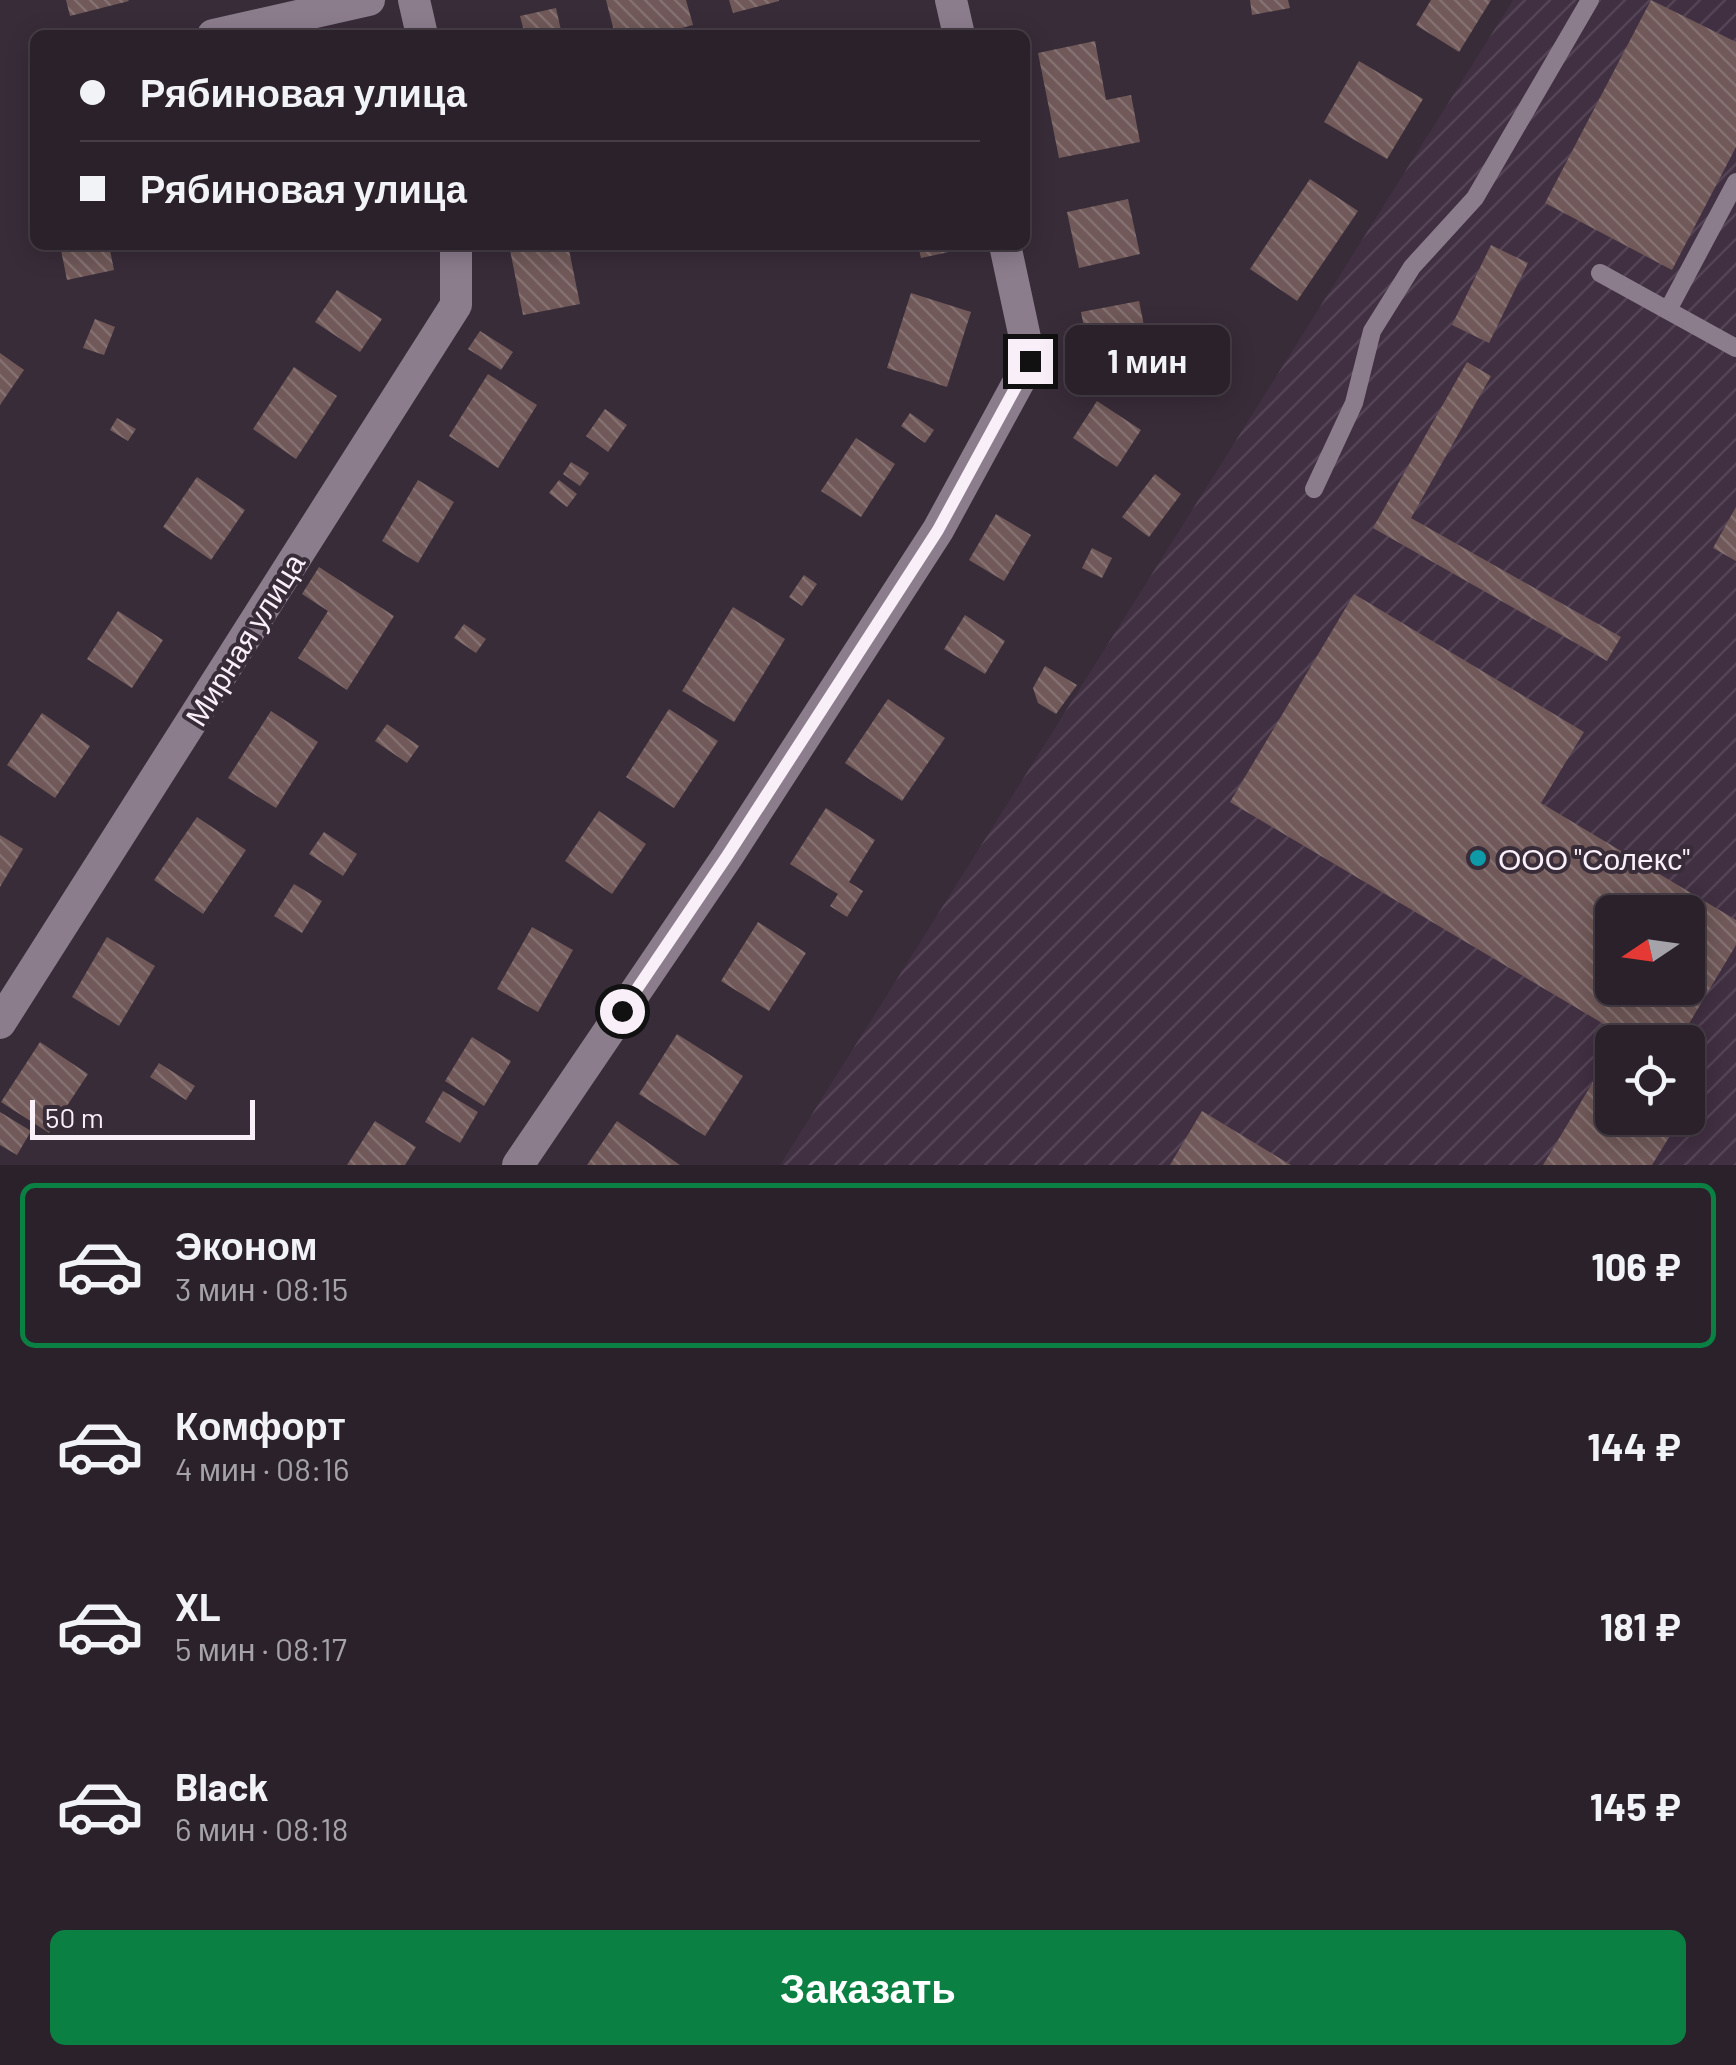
<!DOCTYPE html>
<html lang="ru">
<head>
<meta charset="utf-8">
<style>
	body { margin:0; font-family:Barlow,sans-serif; background:#322933; color:#f1f3f6; height:100vh; display:flex; flex-direction:column; font-size:38px; white-space:nowrap }
	* { box-sizing:border-box; margin:0 }
	p { font-size:32px; color:#a5a3a9 }
	.icon { flex:none; width:55px; height:55px; fill:none; stroke:currentColor; stroke-width:2; stroke-linecap:round; stroke-linejoin:round }
	.map { position:relative; height:1165px; overflow:hidden }
	.sheet { display:flex; flex-direction:column; background:#2a212b; flex:1 }
	.sheet>* { flex:none }
	.top-card { position:absolute; left:30px; top:30px; width:1000px; height:220px; border-radius:15px; box-shadow:0 5px 25px #0003,0 0 0 2px #463e47; display:grid; align-content:center; height:220px; padding:0 50px; background:#2a212b }
	.needle { width:65px; rotate:257deg }
	.controls { position:absolute; left:1595px; top:895px; display:grid; gap:20px }
	.controls a { display:grid; place-items:center; width:110px; height:110px; border-radius:15px; background:#2a212b; box-shadow:0 5px 25px #0003,0 0 0 2px #463e47; font-size:50px }
	.scale { position:absolute; left:30px; bottom:25px; width:225px; box-sizing:border-box; padding-left:10px; border:5px solid #f8eff8; border-top:0; font-size:28px; line-height:35px; white-space:nowrap; color:#f8eff8; -webkit-text-stroke:8px #382c39; paint-order:stroke }
	.end { position:absolute; width:45px; height:45px; margin:-22px; border:12px solid #f8eff8; background:#111; box-shadow:0 0 0 5px #111 }
	.from { border-radius:50% }
	.bubble { position:absolute; height:70px; border-radius:15px; background:#2a212b; box-shadow:0 5px 25px #0003,0 0 0 2px #463e47; font-size:32px; font-weight:700; line-height:70px; text-align:center }
	.top-card b { display:flex; align-items:center; gap:35px; height:95px; font-size:38px }
	.top-card b+b { border-top:2px solid #463e47 }
	.top-card i { width:25px; height:25px; background:#f1f3f6 }
	ul { padding:18px 0 0; list-style:none }
	li { display:flex; align-items:center; gap:30px; height:165px; margin:0 20px 15px; padding:0 30px; border:5px solid transparent; border-radius:15px }
	li div { flex:1 }
	li b { display:block; font-size:38px }
	li em { font-style:normal; font-weight:700 }
	li.active { border-color:#0b8043 }
	li>.icon { width:90px; height:90px; stroke-width:1.5 }
	.cta { display:flex; gap:20px; margin-top:auto; padding:20px 50px }
	.cta a { flex:1; height:115px; border-radius:15px; background:#0b8043; color:#fff; font-size:40px; font-weight:700; line-height:115px; text-align:center }
	.map>svg:first-child { display:block }
	.industrial { fill:url(#industrial-furrows); fill-rule:evenodd }
	.building { fill:url(#building-back-hatch); fill-rule:evenodd }
	.lines { fill:none; stroke-linecap:round; stroke-linejoin:round }
	.service { stroke:#8c7d8d; stroke-width:18 }
	.minor { stroke:#8c7d8d; stroke-width:32 }
	.route { stroke:#f8eff8; stroke-width:12 }
	.culture-dot { fill:#0f9aa8; stroke:#382c39; stroke-width:4 }
	.labels { text-anchor:middle; dominant-baseline:central; stroke-width:8; stroke-linejoin:round; paint-order:stroke }
	.street-label { font-size:30px; fill:#f8eff8; stroke:#382c39 }
	.poi-label { font-size:30px; fill:#f8eff8; stroke:#382c39; text-anchor:start }
</style>
</head>
<body>
<div class="map">
<svg width="1736" height="1165" viewBox="0 0 1736 1165">
	<defs>
		<pattern id="industrial-furrows" width="10" height="10" patternUnits="userSpaceOnUse" patternTransform="scale(2.5)"><rect width="10" height="10" fill="#412f42"/><path d="M-1 1l2-2M0 10L10 0M9 11l2-2" fill="none" stroke="#544355"/></pattern>
		<pattern id="building-back-hatch" width="6" height="6" patternUnits="userSpaceOnUse" patternTransform="scale(2.5)"><rect width="6" height="6" fill="#705958"/><path d="M-1 5l2 2M0 0l6 6M5-1l2 2" fill="none" stroke="#857171"/></pattern>
	</defs>
	<rect width="100%" height="100%" fill="#382c39"/>
	<path class="industrial" d="M1513 0H1736V1165H780ZM1612 912H1688V988H1612ZM1612 1042H1688V1118H1612Z"/>
	<g class="building">
		<path d="M66 0H128L129 1 70 16Z"/>
		<path d="M606 0H686L693 25 655 35H615Z"/>
		<path d="M729 0H779V1L733 13Z"/>
		<path d="M1250 0H1288L1290 8 1252 15Z"/>
		<path d="M1431 0H1491L1459 52 1416 25Z"/>
		<path d="M1651 0 1736 42V147L1672 270 1545 203Z"/>
		<path d="M556 8 562 35H525L520 16Z"/>
		<path d="M1095 41 1106 100 1131 95 1140 142 1059 158 1038 53Z"/>
		<path d="M1359 61 1423 99 1387 159 1324 122Z"/>
		<path d="M1310 179 1358 211 1297 301 1250 269Z"/>
		<path d="M1128 199 1140 254 1079 268 1067 212Z"/>
		<path d="M85 245H109L114 270 67 280 61 250Z"/>
		<path d="M509 245H568L580 304 523 315Z"/>
		<path d="M918 245H947L949 252 921 258Z"/>
		<path d="M1491 245 1528 263 1489 343 1452 325Z"/>
		<path d="M337 290 382 319 360 352 315 322Z"/>
		<path d="M911 293 971 312 947 387 887 368Z"/>
		<path d="M1139 301 1150 355 1091 366 1081 312Z"/>
		<path d="M95 319 115 327 104 355 83 348Z"/>
		<path d="M480 331 513 352 501 370 468 349Z"/>
		<path d="M0 353 24 370 0 405Z"/>
		<path d="M1467 362 1491 376 1411 518 1621 637 1607 661 1373 528Z"/>
		<path d="M294 367 337 396 296 459 253 429Z"/>
		<path d="M488 374 537 405 498 468 449 436Z"/>
		<path d="M1097 401 1141 430 1117 467 1073 438Z"/>
		<path d="M605 409 627 425 608 452 586 436Z"/>
		<path d="M910 413 934 430 925 443 901 426Z"/>
		<path d="M117 418 136 429 128 441 110 430Z"/>
		<path d="M856 438 895 464 861 517 821 491Z"/>
		<path d="M571 462 589 473 580 486 563 474Z"/>
		<path d="M1155 474 1181 494 1149 537 1122 517Z"/>
		<path d="M197 477 245 510 211 560 163 527Z"/>
		<path d="M418 480 454 502 418 563 382 541Z"/>
		<path d="M559 480 577 494 567 507 549 493Z"/>
		<path d="M1736 507V561L1713 548Z"/>
		<path d="M996 514 1031 535 1004 581 969 560Z"/>
		<path d="M1092 548 1112 558 1102 578 1082 568Z"/>
		<path d="M319 567 394 616 347 690 298 658 328 611 302 594Z"/>
		<path d="M804 575 817 584 802 606 789 597Z"/>
		<path d="M1354 594 1584 732 1541 803 1736 920V945L1678 1042H1634L1230 802ZM1612 912H1688V988H1612Z"/>
		<path d="M733 607 785 639 734 722 682 691Z"/>
		<path d="M118 611 163 640 132 688 87 659Z"/>
		<path d="M965 615 1005 641 985 674 944 649Z"/>
		<path d="M464 624 486 639 476 653 454 638Z"/>
		<path d="M1045 666 1077 685 1056 714 1038 703 1033 688Z"/>
		<path d="M888 699 945 738 902 801 845 763Z"/>
		<path d="M669 709 718 741 674 808 626 777Z"/>
		<path d="M271 711 318 742 276 808 228 778Z"/>
		<path d="M42 713 90 746 55 798 7 765Z"/>
		<path d="M387 724 419 746 407 763 375 741Z"/>
		<path d="M826 808 875 840 849 882 863 891 847 917 830 906 838 894 790 864Z"/>
		<path d="M599 811 646 844 612 894 565 861Z"/>
		<path d="M197 817 246 850 203 914 154 880Z"/>
		<path d="M324 832 357 854 343 876 309 854Z"/>
		<path d="M0 835 23 849 0 887Z"/>
		<path d="M294 884 322 901 302 933 274 916Z"/>
		<path d="M758 922 806 953 769 1011 721 981Z"/>
		<path d="M532 927 573 950 538 1012 497 989Z"/>
		<path d="M107 937 155 966 119 1026 72 997Z"/>
		<path d="M677 1034 743 1076 705 1136 639 1094Z"/>
		<path d="M472 1037 511 1061 484 1106 445 1081Z"/>
		<path d="M40 1042 88 1074 49 1133 1 1102Z"/>
		<path d="M1605 1062 1612 1067V1118H1681L1652 1165H1543Z"/>
		<path d="M159 1063 195 1086 186 1100 150 1077Z"/>
		<path d="M443 1091 478 1112 460 1143 425 1122Z"/>
		<path d="M1202 1111 1291 1165H1170Z"/>
		<path d="M0 1112 31 1131 17 1155 0 1145Z"/>
		<path d="M375 1121 416 1147 405 1165H347Z"/>
		<path d="M617 1121 680 1165H587Z"/>
	</g>
	<g class="lines">
		<g class="service">
			<path d="M1600 273 1736 348"/>
			<path d="M1668 310 1736 182"/>
			<path d="M1314 489 1354 403 1372 331 1412 267 1475 198 1590 0"/>
		</g>
		<g class="minor">
			<path d="M414 0 422 35"/>
			<path d="M951 0 959 35"/>
			<path d="M213 35 369 0"/>
			<path d="M0 1023 456 305V245"/>
			<path d="M518 1165 727 857 938 530 1030 361 1005 245"/>
		</g>
	</g>
	<g class="lines">
		<path class="route" d="M622 1011 727 856 938 530 1030 361"/>
	</g>
	<circle class="culture-dot" cx="1478" cy="858" r="10"/>
	<g class="labels">
		<g class="street-label">
			<text transform="translate(244 639) rotate(-58)">Мирная улица</text>
		</g>
		<g class="poi-label">
			<text x="1498" y="858">ООО "Солекс"</text>
		</g>
	</g>
</svg>
<div class="controls">
<a><svg class="needle" viewBox="-14 -14 28 28"><path d="M0-13l5 13h-10z" fill="#e53935"/><path d="M0 13l5-13h-10z" fill="#a5a3a9"/></svg></a>
<a><svg class="icon" aria-label="locate" viewBox="0 0 24 24"><circle cx="12" cy="12" r="6"/><path d="M12 2v4M12 18v4M2 12h4M18 12h4"/></svg></a>
</div>
<div class="scale">50 m</div>
<i class="end from" style="left:622px;top:1011px"></i>
<i class="end" style="left:1030px;top:361px"></i>
<div class="bubble" style="left:1065px;top:325px;width:165px">1 мин</div>
<div class="top-card">
<b><i class="from"></i>Рябиновая улица</b>
<b><i></i>Рябиновая улица</b>
</div>
</div>
<section class="sheet">
<ul>
<li class="active"><svg class="icon" aria-label="car" viewBox="0 0 24 24"><path d="M5 17H2v-5l4-1 3-4h7l3 4 3 1v5h-3M9 17h6M6 11h13"/><circle cx="7" cy="17" r="2"/><circle cx="17" cy="17" r="2"/></svg><div><b>Эконом</b><p>3 мин · 08:15</p></div><em>106 ₽</em></li>
<li><svg class="icon" aria-label="car" viewBox="0 0 24 24"><path d="M5 17H2v-5l4-1 3-4h7l3 4 3 1v5h-3M9 17h6M6 11h13"/><circle cx="7" cy="17" r="2"/><circle cx="17" cy="17" r="2"/></svg><div><b>Комфорт</b><p>4 мин · 08:16</p></div><em>144 ₽</em></li>
<li><svg class="icon" aria-label="car" viewBox="0 0 24 24"><path d="M5 17H2v-5l4-1 3-4h7l3 4 3 1v5h-3M9 17h6M6 11h13"/><circle cx="7" cy="17" r="2"/><circle cx="17" cy="17" r="2"/></svg><div><b>XL</b><p>5 мин · 08:17</p></div><em>181 ₽</em></li>
<li><svg class="icon" aria-label="car" viewBox="0 0 24 24"><path d="M5 17H2v-5l4-1 3-4h7l3 4 3 1v5h-3M9 17h6M6 11h13"/><circle cx="7" cy="17" r="2"/><circle cx="17" cy="17" r="2"/></svg><div><b>Black</b><p>6 мин · 08:18</p></div><em>145 ₽</em></li>
</ul>
<div class="cta"><a>Заказать</a></div>
</section>
</body>
</html>
